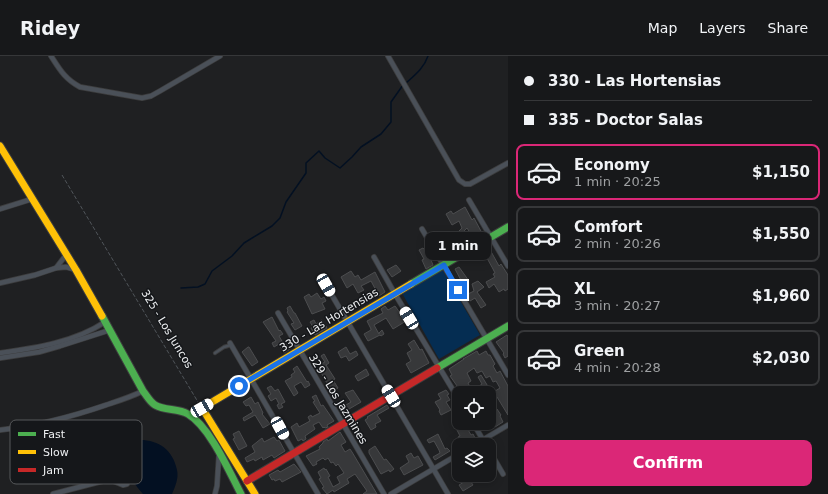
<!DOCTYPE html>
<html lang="en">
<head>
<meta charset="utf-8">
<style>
	body { margin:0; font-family:"DejaVu Sans",sans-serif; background:#202123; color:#f1f3f6; height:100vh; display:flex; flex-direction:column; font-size:15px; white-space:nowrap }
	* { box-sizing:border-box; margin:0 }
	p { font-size:13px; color:#9ea0a2 }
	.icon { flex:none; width:22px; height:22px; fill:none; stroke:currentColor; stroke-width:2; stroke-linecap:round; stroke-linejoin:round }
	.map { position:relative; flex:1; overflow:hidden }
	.sheet { display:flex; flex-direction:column; background:#17181a; width:320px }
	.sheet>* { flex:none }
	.banner { display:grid; align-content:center; height:88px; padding:0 16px; background:#17181a }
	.fabs { position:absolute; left:452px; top:330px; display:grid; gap:8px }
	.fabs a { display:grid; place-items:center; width:44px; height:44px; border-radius:8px; background:#17181a; box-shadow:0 2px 10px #0003,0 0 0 1px #363739; font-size:20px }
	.end { position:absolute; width:18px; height:18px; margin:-9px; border:5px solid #1a73e8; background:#fff; box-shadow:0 0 0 2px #fff }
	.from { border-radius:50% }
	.bubble { position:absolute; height:28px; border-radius:8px; background:#17181a; box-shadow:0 2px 10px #0003,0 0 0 1px #363739; font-size:13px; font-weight:700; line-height:28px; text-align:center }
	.car { position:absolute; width:12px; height:24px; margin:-12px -6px; border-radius:5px; box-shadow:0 0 3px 1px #0007; background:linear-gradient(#fff 24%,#345 0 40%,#fff 0 76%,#345 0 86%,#fff 0) }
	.banner b { display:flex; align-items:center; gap:14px; height:38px; font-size:15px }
	.banner b+b { border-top:1px solid #363739 }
	.banner i { width:10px; height:10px; background:#f1f3f6 }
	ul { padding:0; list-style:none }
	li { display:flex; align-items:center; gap:12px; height:56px; margin:0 8px 6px; padding:0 8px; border:2px solid #363739; border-radius:8px }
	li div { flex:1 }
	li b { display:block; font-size:15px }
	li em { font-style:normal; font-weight:700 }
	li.selected { border-color:#db2777 }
	li>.icon { width:36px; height:36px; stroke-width:1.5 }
	.action { display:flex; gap:8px; margin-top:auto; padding:8px 16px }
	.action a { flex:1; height:46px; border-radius:8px; background:#db2777; color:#fff; font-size:16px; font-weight:700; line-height:46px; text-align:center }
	header { display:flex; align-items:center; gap:24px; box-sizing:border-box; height:56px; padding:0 20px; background:#17181a; border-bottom:1px solid #363739 }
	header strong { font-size:19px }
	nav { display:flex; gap:22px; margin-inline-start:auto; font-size:14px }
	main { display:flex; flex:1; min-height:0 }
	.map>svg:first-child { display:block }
	.green { fill:#052d52 }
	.water { fill:#031022 }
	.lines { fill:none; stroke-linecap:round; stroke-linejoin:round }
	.stream { stroke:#031022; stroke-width:1.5 }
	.building { fill:#37383a; stroke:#4c4d4f; fill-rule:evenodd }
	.lane-casing { stroke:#3d3d3e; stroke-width:4.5 }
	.street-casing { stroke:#3d3d3e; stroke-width:6 }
	.fast-casing { stroke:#3d3d3e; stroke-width:9 }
	.slow-casing { stroke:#3d3d3e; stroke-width:9 }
	.jam-casing { stroke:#3d3d3e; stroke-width:9 }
	.path { stroke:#50555a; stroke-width:1; stroke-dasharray:4 2; stroke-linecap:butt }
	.lane { stroke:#4a5058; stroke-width:2.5 }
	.street { stroke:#4a5058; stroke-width:4.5 }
	.fast { stroke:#4caf50; stroke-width:7 }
	.slow { stroke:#ffc107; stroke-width:7 }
	.jam { stroke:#c62828; stroke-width:7 }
	.route { stroke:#1a73e8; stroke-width:5 }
	.labels { text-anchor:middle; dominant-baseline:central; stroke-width:3; stroke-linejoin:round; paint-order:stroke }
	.street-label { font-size:11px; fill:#edeff1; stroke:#15171a }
	.key { fill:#15171a; stroke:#56585a; stroke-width:1 }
	.key-label { font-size:11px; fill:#edeff1 }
</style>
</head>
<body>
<header>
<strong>Ridey</strong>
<nav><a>Map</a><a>Layers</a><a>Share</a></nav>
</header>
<main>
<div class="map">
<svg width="508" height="438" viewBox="0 0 508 438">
	<rect width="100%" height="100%" fill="#1f2022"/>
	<path class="green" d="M442 213 480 279 439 303 402 237Z"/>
	<path class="water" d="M140 384C159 384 173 394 177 414 179 422 175 431 172 438H143C133 427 121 407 119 392L122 389Z"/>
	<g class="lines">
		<g class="stream">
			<path d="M406 27C415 19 424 12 428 0"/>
			<path d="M181 232 198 231 205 228 212 215 232 200 244 187 272 170 280 162 286 146 306 117V107L319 95 325 102 340 112 352 101 361 91 381 78 391 66V46L403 29"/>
		</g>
	</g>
	<g class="building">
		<path d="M465 151 472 164 474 162 483 179 471 187 462 191 459 181 463 179 465 183 472 180 467 172 462 177 459 175 462 172 459 165 452 169 446 158 451 155 453 158Z"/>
		<path d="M452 188 456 195 447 200 443 193Z"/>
		<path d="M488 190 499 210 501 208 508 219V233L505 235 504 233 499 236 494 228 489 232 486 226 495 221 493 218 495 217 493 213 482 193Z"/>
		<path d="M423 192 429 199 433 209 426 213 422 204 424 203 419 194Z"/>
		<path d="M396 209 401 215 392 221 387 214Z"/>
		<path d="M459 211 469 225 463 228 455 213Z"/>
		<path d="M351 215 355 221 358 219 361 224 375 216 385 236 379 240 371 225 361 230 364 234 358 237 353 228 347 232 341 221Z"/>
		<path d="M478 225 484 231 477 236 486 249 481 252 475 242 470 245 466 239 474 235 472 228Z"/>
		<path d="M317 237 321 243 324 241 326 245 322 247 325 253 312 258 304 241 309 238 311 241Z"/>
		<path d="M290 250 294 257H295L302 270 295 274 291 268 294 267 287 256 288 255 287 252Z"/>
		<path d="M385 250 388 254 395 250 406 265 393 273 386 262 374 269 379 278V277L382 274 384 278 381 280 380 279 368 285 364 278 371 274V273L367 265 383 257 381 253Z"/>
		<path d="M272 261 279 275 280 274 283 278 279 280 283 287 287 284 289 288 287 289 290 293 284 297 279 288 274 291 272 287 276 285 263 266Z"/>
		<path d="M314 264 316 268 322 264 327 272 315 279 311 272 313 271 310 266Z"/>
		<path d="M507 279 508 281V300L505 302 503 298 504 297 496 286Z"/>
		<path d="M414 284 420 294 422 293 429 307 411 317 406 308 411 305 407 297 412 294 408 288Z"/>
		<path d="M248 291H249L258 306 252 310 242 296Z"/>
		<path d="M346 291 350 298 356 295 358 299 349 305 346 300 341 302 338 296Z"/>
		<path d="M477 295 479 299 486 295 488 299H490L495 308 493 310 497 317 500 315 508 330V359L497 341 489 345V337H487L485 333 478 337H462L450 320 452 319 449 313 464 303H463ZM474 312 477 317 482 315 486 322 490 320 493 326 496 325 500 332 492 337 481 319 478 321 482 328 472 335 468 327 471 325 467 317Z"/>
		<path d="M324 298 329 307 326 309 335 323 333 324 338 332 332 336 319 313 322 311 321 308 325 306 321 300Z"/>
		<path d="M297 310 307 326 308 325 310 329 305 332 301 326 294 330 298 337 294 340 285 325 292 321 291 319 295 316 293 313Z"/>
		<path d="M366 313 369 319 358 325 355 320Z"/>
		<path d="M271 330 275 335 278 333 285 346 281 348 283 351 279 353 277 349 279 348 276 342 271 345 268 340 271 338 267 332Z"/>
		<path d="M353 334 361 346 344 356 341 352 351 346 345 337Z"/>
		<path d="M446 334 449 338 447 339 450 344 446 346 451 354 441 359 439 355 440 354 435 346 441 343 438 338Z"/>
		<path d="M316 339 321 350 323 349 334 365 327 369 328 371 325 372 324 371 323 372 319 366 313 369 315 373 305 380 306 383 303 385 302 383 298 385 291 371 297 367 299 371 310 365 308 361 311 359 312 361 320 357 313 346 315 345 312 341Z"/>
		<path d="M251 341 255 348 258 346 263 357 262 358 270 368 263 372 255 359 244 365 243 362 253 356 249 349 246 350 243 346Z"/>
		<path d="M387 349 389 352 377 359 381 365 375 368 376 371 371 374 365 364 368 362 367 361Z"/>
		<path d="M497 353 501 359 500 360 503 366 495 371 493 367 496 365 491 356Z"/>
		<path d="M460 367H469L466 370 471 379 473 378 475 382 462 389 458 381 460 380 455 370Z"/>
		<path d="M239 375 247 390 239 394 233 383 235 382 233 378Z"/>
		<path d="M340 376 346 386 341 389 345 396 350 393 352 396 377 438H363L367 435 355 418 347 423 349 427 334 436 333 434 327 438 322 432 324 431 319 423 321 422 318 416 324 412 325 414 326 413 330 420 328 421 333 431 340 427 337 421 344 417 338 408 336 410 333 406 331 407 328 402 325 404 323 402 316 406 317 408 313 410 306 400 320 393 319 391 323 387V386L327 383 328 385Z"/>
		<path d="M438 378 445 393 447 392 450 395 435 404 433 401 440 397 439 394 434 385 429 387 427 384Z"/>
		<path d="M274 381 277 385 279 384 285 395 274 402 272 399 263 404 262 401 255 405 254 403 247 406 245 402 255 396 252 390 262 382 264 386Z"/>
		<path d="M375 390 384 404 386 403 394 413 390 416 389 414 381 418 369 397V394Z"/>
		<path d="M411 397 414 402 418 400 423 409 404 419 400 412 409 406 406 400Z"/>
		<path d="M294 408 301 416 282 426 280 423 275 425 274 423 272 424 269 419 278 414 280 416Z"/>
		<path d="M469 423 473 429 463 435 459 429Z"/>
	</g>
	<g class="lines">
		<g class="lane-casing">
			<path id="lane" d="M215 297 224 291 231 289"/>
		</g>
		<g class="street-casing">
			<g id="street">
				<path d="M51 0C60 14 65 23 80 31L142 42 151 40 160 35 220 0"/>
				<path d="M388 0 459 124 465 128H470L508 107"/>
				<path d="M469 144 508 210"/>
				<path d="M0 153 32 143"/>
				<path d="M422 173 508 319"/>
				<path d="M66 199 56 212 66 211 76 214"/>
				<path d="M374 201 395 238 459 344"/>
				<path d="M0 227 35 219 56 212"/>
				<path d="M326 229 448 438"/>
				<path d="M278 257 384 438"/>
				<path d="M230 287 318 438"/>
				<path d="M0 297C36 292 75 286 105 266"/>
				<path d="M0 302 39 296 60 290 110 274"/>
				<path d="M473 367 486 389"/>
				<path d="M0 374C36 370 71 361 106 349 118 345 131 341 143 335"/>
				<path d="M474 389 508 369"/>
				<path d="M489 394 503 418"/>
				<path d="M53 438 118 421H124L127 423V428L123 429 111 424"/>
				<path d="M215 438 217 430 219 399"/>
				<path d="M391 438 459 398"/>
			</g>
		</g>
		<g class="fast-casing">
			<g id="fast">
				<path d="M411 228 508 171"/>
				<path d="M102 260 143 335C147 340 150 346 155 349 165 355 178 352 188 358 210 371 229 415 241 438"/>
				<path d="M437 312 508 270"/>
			</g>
		</g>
		<g class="slow-casing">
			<g id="slow">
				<path d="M0 90 76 214 102 260"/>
				<path d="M255 438 202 352 411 228"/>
			</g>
		</g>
		<g class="jam-casing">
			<path id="jam" d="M247 425 437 312"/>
		</g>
		<path class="path" d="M62 119 198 346"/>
		<use href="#lane" class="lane"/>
		<use href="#street" class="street"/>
		<use href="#fast" class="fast"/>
		<use href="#slow" class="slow"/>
		<use href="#jam" class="jam"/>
	</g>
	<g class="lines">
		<path class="route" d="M239 330 444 209 458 234"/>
	</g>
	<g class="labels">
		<g class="street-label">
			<text transform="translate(329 264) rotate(-31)">330 - Las Hortensias</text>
			<text transform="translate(167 273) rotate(59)">325 - Los Juncos</text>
			<text transform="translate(338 343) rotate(59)">329 - Los Jazmines</text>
		</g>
	</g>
	<rect x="10" y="364" width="132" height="64" rx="6" class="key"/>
	<rect x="18" y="376" width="18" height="4" fill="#4caf50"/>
	<rect x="18" y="394" width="18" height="4" fill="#ffc107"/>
	<rect x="18" y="412" width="18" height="4" fill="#c62828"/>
	<g class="key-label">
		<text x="43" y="382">Fast</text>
		<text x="43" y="400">Slow</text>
		<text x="43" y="418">Jam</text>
	</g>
</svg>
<div class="fabs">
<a><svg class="icon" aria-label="locate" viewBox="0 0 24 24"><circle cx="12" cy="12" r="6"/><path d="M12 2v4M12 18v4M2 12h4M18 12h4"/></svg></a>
<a><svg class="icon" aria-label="layers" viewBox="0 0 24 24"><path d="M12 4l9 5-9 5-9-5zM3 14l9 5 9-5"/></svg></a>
</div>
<i class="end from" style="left:239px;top:330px"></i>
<i class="end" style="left:458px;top:234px"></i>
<div class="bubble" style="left:425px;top:176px;width:66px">1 min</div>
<i class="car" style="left:326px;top:229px;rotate:150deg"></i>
<i class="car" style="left:409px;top:262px;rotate:329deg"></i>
<i class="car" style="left:391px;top:340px;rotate:329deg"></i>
<i class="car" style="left:202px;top:352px;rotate:60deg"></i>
<i class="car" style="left:280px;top:372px;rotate:151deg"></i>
</div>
<section class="sheet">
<div class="banner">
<b><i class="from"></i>330 - Las Hortensias</b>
<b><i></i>335 - Doctor Salas</b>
</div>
<ul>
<li class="selected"><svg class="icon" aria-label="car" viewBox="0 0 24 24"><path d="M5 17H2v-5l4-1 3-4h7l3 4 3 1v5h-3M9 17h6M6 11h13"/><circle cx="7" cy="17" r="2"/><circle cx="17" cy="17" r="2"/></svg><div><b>Economy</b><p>1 min · 20:25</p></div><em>$1,150</em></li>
<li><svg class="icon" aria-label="car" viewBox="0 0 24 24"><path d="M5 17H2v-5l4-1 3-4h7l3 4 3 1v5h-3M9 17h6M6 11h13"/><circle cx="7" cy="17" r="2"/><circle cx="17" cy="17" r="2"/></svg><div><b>Comfort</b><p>2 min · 20:26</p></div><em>$1,550</em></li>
<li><svg class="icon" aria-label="car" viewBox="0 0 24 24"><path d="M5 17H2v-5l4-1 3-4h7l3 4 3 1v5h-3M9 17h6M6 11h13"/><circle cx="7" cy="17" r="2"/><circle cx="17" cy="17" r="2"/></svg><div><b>XL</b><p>3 min · 20:27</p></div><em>$1,960</em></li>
<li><svg class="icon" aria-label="car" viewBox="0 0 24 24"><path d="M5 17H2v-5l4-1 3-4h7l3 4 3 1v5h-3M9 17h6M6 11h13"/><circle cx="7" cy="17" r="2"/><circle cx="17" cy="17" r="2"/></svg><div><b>Green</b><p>4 min · 20:28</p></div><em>$2,030</em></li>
</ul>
<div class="action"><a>Confirm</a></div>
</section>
</main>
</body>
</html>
